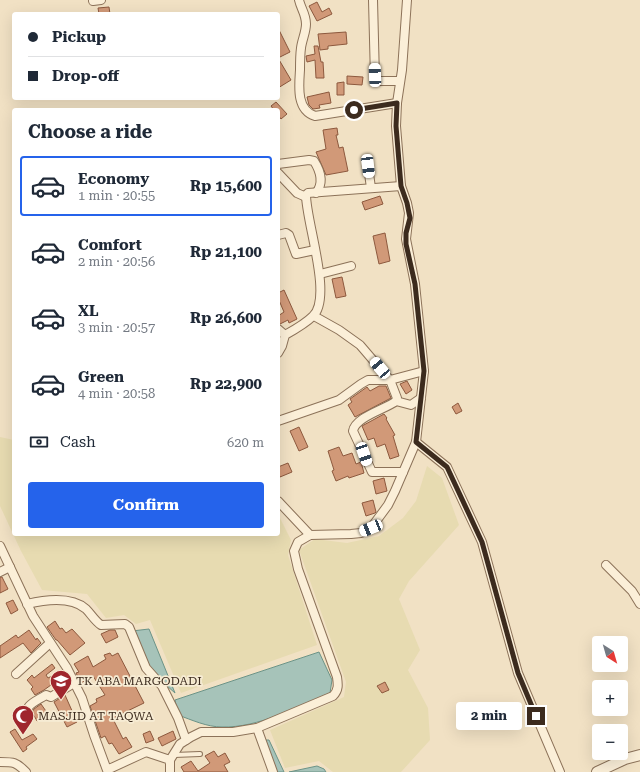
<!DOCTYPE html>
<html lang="en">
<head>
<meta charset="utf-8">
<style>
	body { margin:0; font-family:"Roboto Serif",serif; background:#f2f2f3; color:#1f2937; height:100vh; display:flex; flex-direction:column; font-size:15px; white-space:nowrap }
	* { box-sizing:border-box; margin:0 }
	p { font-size:13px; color:#747a83 }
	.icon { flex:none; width:22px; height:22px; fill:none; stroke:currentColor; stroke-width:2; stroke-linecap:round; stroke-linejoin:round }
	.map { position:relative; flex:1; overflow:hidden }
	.drawer { position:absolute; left:12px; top:108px; width:268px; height:428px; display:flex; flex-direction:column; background:#fff; border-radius:4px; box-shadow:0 4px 16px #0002 }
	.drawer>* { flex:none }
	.top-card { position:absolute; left:12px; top:12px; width:268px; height:88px; border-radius:4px; box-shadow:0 4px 16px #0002; display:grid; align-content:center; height:88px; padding:0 16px; background:#fff }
	.needle { width:26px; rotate:143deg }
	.tools { position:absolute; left:592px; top:636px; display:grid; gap:8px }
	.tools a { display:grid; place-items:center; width:36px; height:36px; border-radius:4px; background:#fff; box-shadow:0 4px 16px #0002; font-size:20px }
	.end { position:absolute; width:18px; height:18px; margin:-9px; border:5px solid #3c2b1e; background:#fff; box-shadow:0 0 0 2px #fff }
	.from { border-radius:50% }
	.bubble { position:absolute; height:28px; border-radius:4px; background:#fff; box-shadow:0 4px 16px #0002; font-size:13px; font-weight:700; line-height:28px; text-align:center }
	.car { position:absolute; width:12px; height:24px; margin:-12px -6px; border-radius:5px; box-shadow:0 0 3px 1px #0007; background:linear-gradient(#fff 24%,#345 0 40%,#fff 0 76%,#345 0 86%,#fff 0) }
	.top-card b { display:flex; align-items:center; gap:14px; height:38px; font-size:15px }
	.top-card b+b { border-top:1px solid #e0e1e3 }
	.top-card i { width:10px; height:10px; background:#1f2937 }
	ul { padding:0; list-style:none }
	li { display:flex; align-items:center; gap:12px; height:60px; margin:0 8px 6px; padding:0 8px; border:2px solid transparent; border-radius:4px }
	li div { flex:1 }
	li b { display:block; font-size:15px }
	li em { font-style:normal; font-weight:700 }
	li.selected { border-color:#2563eb }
	li>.icon { width:36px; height:36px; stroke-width:1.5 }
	h2 { padding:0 16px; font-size:18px; line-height:48px }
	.pay { display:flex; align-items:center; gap:10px; height:44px; padding:0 16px; font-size:15px }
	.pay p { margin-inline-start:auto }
	.button { display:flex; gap:8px; margin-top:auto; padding:8px 16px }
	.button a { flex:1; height:46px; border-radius:4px; background:#2563eb; color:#fff; font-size:16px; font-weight:700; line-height:46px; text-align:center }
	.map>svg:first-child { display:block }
	.farmland { fill:#e7dbb1 }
	.water { fill:#a6c3b9; stroke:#6c9387 }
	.building { fill:#d19978; stroke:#8d593e }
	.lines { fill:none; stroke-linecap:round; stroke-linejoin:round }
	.service-casing { stroke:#8c7259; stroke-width:6 }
	.minor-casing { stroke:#8c7259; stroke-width:10 }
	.tertiary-casing { stroke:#8c7259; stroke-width:12 }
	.service { stroke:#fbefd8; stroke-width:4 }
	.minor { stroke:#fbefd8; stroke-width:8 }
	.tertiary { stroke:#fbefd8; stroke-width:10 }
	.route { stroke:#3c2b1e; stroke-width:5 }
	.labels { text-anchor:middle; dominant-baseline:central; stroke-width:3.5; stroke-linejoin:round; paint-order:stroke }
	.poi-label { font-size:12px; fill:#3c2b1e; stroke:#f7ecd4; text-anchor:start }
</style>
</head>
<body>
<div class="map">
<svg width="640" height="772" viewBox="0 0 640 772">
	<rect width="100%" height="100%" fill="#f1e1c4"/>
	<g class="farmland">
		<path d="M0 437 14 440V534H278V514L291 540 288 555 317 645 181 693 150 620 136 624 124 615 106 618 87 594 42 590 21 551 0 506Z"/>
		<path d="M427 466 442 478 459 525 409 581 399 599 420 650 408 670 428 708 430 740 401 772H333L319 761 285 768 270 730 344 697 346 682 299 550 315 539 347 543 379 536 403 518 416 501Z"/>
	</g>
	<g class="water">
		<path d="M149 629 175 693 148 669 132 631Z"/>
		<path d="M319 652 332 680 330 693C297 707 258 728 222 727 207 727 192 720 178 715L175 700Z"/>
		<path d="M265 740H269L284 772H276Z"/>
		<path d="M317 766 324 769 326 772H289Z"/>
	</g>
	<g class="building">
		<path d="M317 2 322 12 329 8 332 14 317 21 309 6Z"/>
		<path d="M109 7 110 14H99L98 8Z"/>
		<path d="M278 28 290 52 278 58 291 80 278 88Z"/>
		<path d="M346 32 347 44 328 46V49L320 50 318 34Z"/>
		<path d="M314 46H318L321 62H323L324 78H316L315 60 307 62 306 56 315 54Z"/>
		<path d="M347 76 363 77 362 85 347 84Z"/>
		<path d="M344 82V95H337V83Z"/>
		<path d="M329 92 331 103 319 105 320 108 313 109 309 105 307 97Z"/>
		<path d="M276 102 287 114 281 119 278 115V110H274L271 106Z"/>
		<path d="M337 128 338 135H336L339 148 343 147 348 171 326 175 316 152 326 149 323 130Z"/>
		<path d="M380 196 383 204 365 210 362 202Z"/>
		<path d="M385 233 390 261 379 264 373 236Z"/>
		<path d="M342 277 346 296 336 298 332 279Z"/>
		<path d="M284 290 297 319 289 323 288 320 280 324H278V316L284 312 278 298V293Z"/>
		<path d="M407 381 412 390 406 394 400 384Z"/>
		<path d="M379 386H386L391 398 355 417 348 405 352 402 350 399 367 387 370 391Z"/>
		<path d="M458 403 462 411 456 414 452 407Z"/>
		<path d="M384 414 387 418 386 419 395 435 393 436 399 456 390 459 385 444 377 447 374 438 368 440 362 426Z"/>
		<path d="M299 427 308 447 299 451 290 431Z"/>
		<path d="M339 447 343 456 352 453 356 464 361 462 364 473 349 478 348 476 336 481 332 471 334 470 328 451Z"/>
		<path d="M288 463 292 472 280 477V476H278V467Z"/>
		<path d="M384 478 387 491 376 494 373 481Z"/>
		<path d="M373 500 376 512 375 513 366 516 362 503Z"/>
		<path d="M0 577H2L8 589 0 593Z"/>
		<path d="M13 600 18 610 11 614 6 603Z"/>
		<path d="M55 621 60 629 62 628 66 633 72 629 85 643 70 655 57 640H56L47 627Z"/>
		<path d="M29 630 36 640 37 638 41 643 31 653 23 643 0 658V646L16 635 18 638Z"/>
		<path d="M110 630H115L118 637 106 643 101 634Z"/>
		<path d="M110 653 112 656 118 653 144 703 115 717 116 718 113 719 123 739 126 737 132 747 119 754 112 743 109 744 105 736 101 738 90 706 97 702 96 699 105 695 93 676 81 683 76 673 79 672 74 664 88 656 93 667 106 659 104 655Z"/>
		<path d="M52 664 55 668 46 675 48 678 54 675 58 680 44 690 35 695 31 689 33 687 27 680 32 675 34 678Z"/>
		<path d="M385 682 389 690 382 693 377 686Z"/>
		<path d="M65 695 77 722 67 727 54 702Z"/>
		<path d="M41 704 48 714 37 721 32 712 34 709Z"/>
		<path d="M15 729 22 740 33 734 37 739 26 747 27 749 23 752 10 732Z"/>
		<path d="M150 731 154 740 146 743 143 734Z"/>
		<path d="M173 731 176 739 162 746 158 738Z"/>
		<path d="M214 751 218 757 225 753 230 762 224 765 228 772H184L181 767 191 761 198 771 210 763 205 756Z"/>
	</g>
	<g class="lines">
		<g class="service-casing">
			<path id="service" d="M174 755 200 754"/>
		</g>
		<g class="minor-casing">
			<g id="minor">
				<path d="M299 0C301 9 306 14 306 24 306 32 302 40 301 48 300 55 300 63 300 70 299 86 296 110 315 116L397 103"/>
				<path d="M373 0 375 79 376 81H400"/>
				<path d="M93 1 101 0"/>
				<path d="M278 164 309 160 314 161C321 172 324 183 316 193"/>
				<path d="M368 166 371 188"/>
				<path d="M278 173 297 193 306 197"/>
				<path d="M278 235 286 233 289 235 296 254 315 250"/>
				<path d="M320 274 351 266"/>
				<path d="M314 316 339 330 360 345 390 380 397 398 396 401C386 409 355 417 353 431L372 472H403"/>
				<path d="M278 329 285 335"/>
				<path d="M278 353 282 346 285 335C294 330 305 324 313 316 333 297 306 222 306 195L308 193 401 186"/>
				<path d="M396 401 411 405 421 398"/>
				<path d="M278 421 339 400 361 384 368 380H390L424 371"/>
				<path d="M416 442 447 467 482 542 518 673 560 772"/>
				<path d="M278 501 310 535"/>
				<path d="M0 546 33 616 67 668 82 698 94 735 107 770 146 752 170 760V772"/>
				<path d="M606 565 632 591 640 604"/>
				<path d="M0 572 10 567"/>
				<path d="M27 604C44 600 71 596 86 609 91 614 95 621 101 625L125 624 129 627 146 668 162 686 178 718 186 740"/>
				<path d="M16 674 50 643"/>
				<path d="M24 721C27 703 31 704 46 695L51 697 74 683"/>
				<path d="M257 728 273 772"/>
				<path d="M170 760 180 744 191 737 201 732H233L257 728 333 696C339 690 338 684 337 677L298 569 294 551 298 542 310 535 351 534 361 533 371 528 388 505 395 491 416 442 424 371 415 284 406 239 409 213 407 203 401 186 396 126 397 103 402 70 407 0"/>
				<path d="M0 762C14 762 16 762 26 772"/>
			</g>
		</g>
		<g class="tertiary-casing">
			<path id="tertiary" d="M597 772 625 759 640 755"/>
		</g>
		<use href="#service" class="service"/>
		<use href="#minor" class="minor"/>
		<use href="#tertiary" class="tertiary"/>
	</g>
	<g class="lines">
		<path class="route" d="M354 110 397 103 396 126 401 186 407 203 410 218 406 233V244L415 284 424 371 416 442 447 467 482 542 518 673 536 716"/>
	</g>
	<defs>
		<g id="school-pin" transform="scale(1.15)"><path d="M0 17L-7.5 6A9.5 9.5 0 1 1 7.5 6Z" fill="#9f262d" stroke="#f7ecd4"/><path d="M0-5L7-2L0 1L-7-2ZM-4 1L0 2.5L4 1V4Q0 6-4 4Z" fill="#fff"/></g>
		<g id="mosque-pin" transform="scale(1.15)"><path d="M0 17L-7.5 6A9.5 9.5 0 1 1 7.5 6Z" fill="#9f262d" stroke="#f7ecd4"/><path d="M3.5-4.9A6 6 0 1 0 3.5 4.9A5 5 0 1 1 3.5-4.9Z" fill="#fff"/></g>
	</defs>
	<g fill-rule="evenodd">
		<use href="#school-pin" x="61" y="681"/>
		<use href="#mosque-pin" x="23" y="716"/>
	</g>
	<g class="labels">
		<g class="poi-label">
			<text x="76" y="681">TK ABA MARGODADI</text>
			<text x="38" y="716">MASJID AT TAQWA</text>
		</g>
	</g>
</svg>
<div class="tools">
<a><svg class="needle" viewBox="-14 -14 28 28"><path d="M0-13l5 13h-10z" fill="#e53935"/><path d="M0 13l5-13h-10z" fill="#747a83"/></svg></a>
<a>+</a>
<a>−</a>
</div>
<i class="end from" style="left:354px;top:110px"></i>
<i class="end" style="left:536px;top:716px"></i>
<div class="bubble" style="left:456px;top:702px;width:66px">2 min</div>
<i class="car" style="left:375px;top:75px;rotate:358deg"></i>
<i class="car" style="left:368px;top:166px;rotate:173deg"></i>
<i class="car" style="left:380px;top:368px;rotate:320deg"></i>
<i class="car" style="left:364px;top:454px;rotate:161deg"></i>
<i class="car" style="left:371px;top:528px;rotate:248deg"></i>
<div class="top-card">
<b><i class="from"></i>Pickup</b>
<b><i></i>Drop-off</b>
</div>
<section class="drawer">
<h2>Choose a ride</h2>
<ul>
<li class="selected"><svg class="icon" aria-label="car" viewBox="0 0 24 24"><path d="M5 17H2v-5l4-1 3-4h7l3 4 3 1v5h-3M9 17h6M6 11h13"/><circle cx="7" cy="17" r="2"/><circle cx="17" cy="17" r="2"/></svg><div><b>Economy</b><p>1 min · 20:55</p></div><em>Rp 15,600</em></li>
<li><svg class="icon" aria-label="car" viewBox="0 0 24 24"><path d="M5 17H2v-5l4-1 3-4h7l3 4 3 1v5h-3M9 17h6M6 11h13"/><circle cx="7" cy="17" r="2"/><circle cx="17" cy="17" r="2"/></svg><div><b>Comfort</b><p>2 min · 20:56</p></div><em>Rp 21,100</em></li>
<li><svg class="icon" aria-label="car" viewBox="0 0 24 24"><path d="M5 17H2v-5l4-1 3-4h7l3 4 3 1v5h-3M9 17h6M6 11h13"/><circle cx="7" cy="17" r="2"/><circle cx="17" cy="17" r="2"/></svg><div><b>XL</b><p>3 min · 20:57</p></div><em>Rp 26,600</em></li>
<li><svg class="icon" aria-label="car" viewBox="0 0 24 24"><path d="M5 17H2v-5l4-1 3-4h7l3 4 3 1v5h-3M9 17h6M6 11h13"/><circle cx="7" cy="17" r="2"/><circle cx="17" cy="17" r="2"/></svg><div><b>Green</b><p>4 min · 20:58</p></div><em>Rp 22,900</em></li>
</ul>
<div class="pay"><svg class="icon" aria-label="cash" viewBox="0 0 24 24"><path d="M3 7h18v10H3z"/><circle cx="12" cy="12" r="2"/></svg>Cash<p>620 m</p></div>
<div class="button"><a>Confirm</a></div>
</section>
</div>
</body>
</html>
